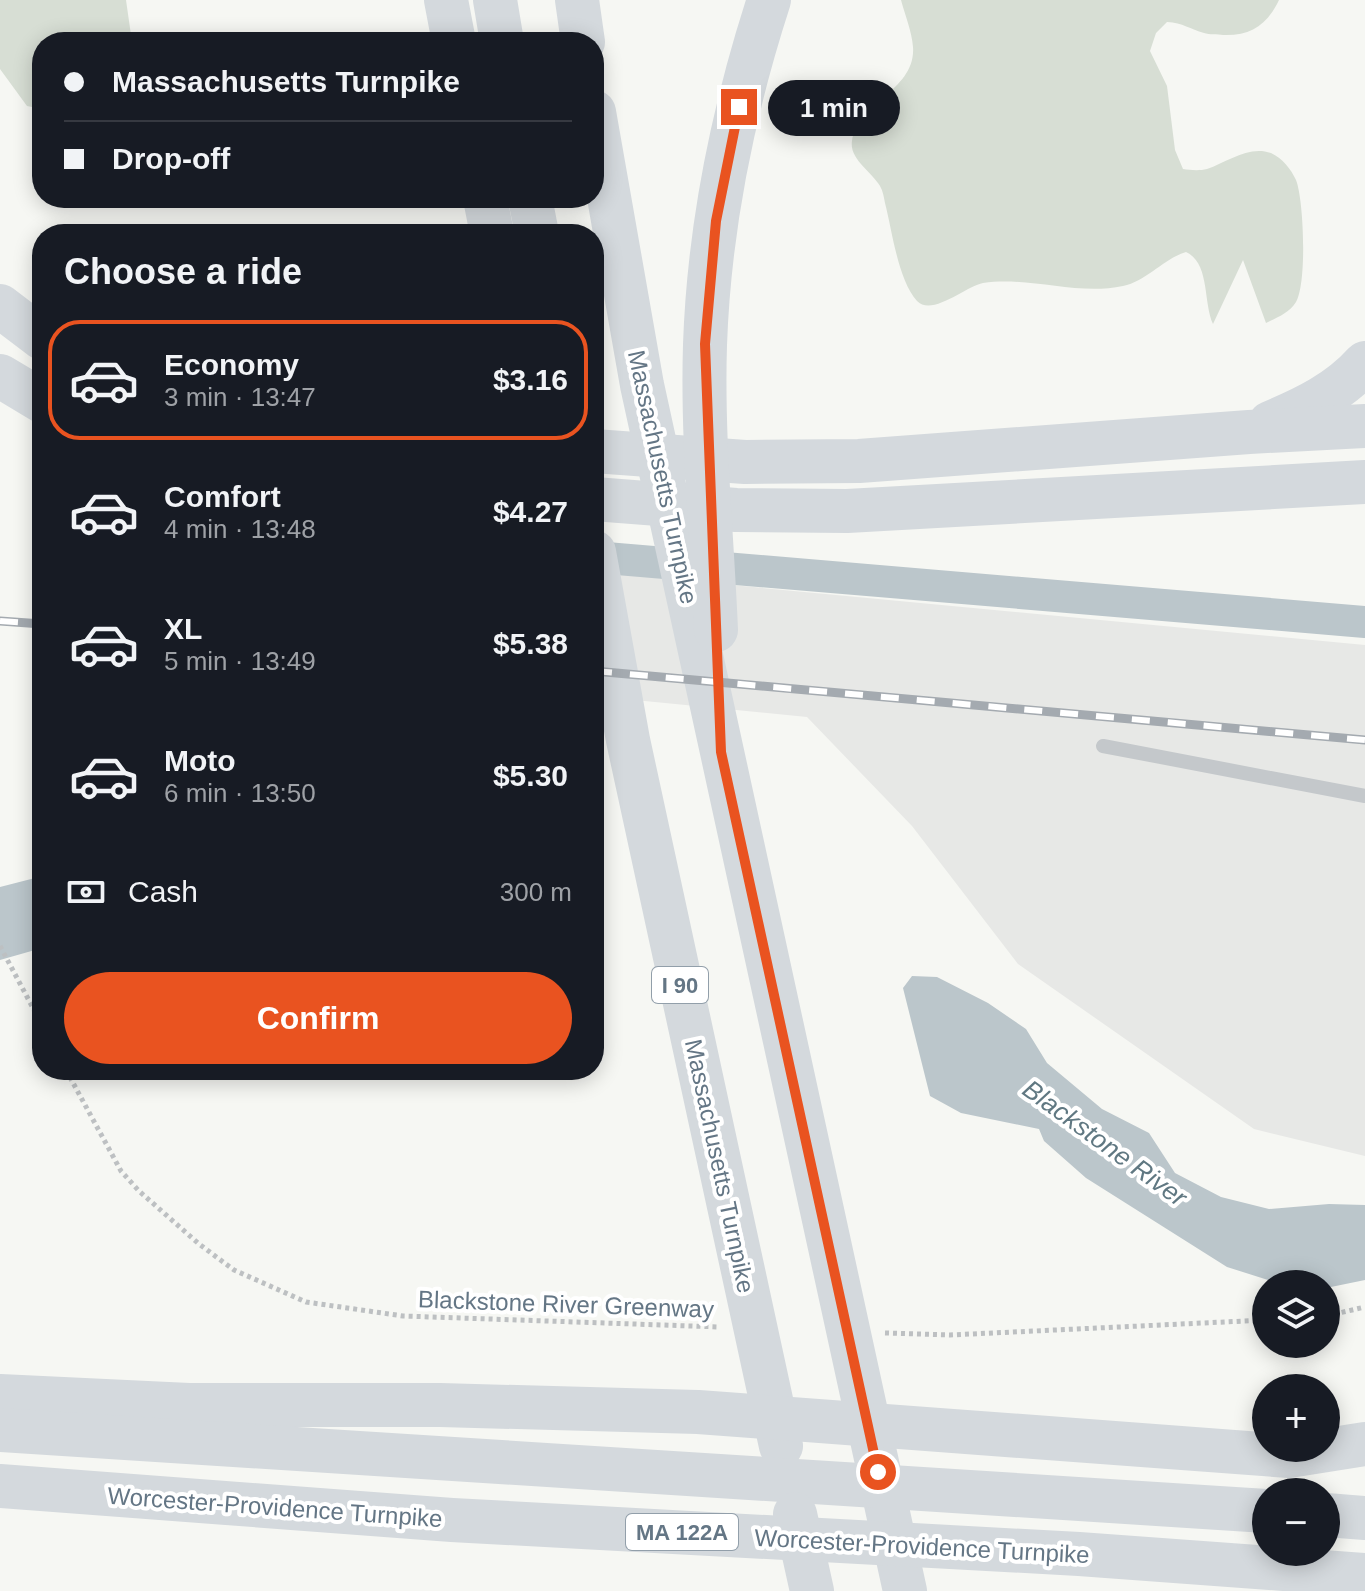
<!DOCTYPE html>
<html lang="en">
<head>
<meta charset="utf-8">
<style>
	body { margin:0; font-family:Helvetica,sans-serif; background:#242831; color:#f1f3f6; height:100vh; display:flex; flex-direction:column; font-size:30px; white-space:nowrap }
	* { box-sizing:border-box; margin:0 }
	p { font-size:26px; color:#9ea1a6 }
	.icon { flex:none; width:44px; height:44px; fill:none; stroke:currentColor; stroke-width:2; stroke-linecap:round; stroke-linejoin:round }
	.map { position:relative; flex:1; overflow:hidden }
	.drawer { position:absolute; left:32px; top:224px; width:572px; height:856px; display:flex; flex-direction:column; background:#171b24; border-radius:32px; box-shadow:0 4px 20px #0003 }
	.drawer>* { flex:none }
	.guide { position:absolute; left:32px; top:32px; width:572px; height:176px; border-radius:32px; box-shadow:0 4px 20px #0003; display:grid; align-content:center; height:176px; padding:0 32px; background:#171b24 }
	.controls { position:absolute; left:1252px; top:1270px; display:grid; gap:16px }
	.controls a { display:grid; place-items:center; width:88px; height:88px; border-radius:50%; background:#171b24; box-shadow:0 4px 20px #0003; font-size:40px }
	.end { position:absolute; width:36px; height:36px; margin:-18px; border:10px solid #e95320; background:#fff; box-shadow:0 0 0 4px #fff }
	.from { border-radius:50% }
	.bubble { position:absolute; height:56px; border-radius:28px; background:#171b24; box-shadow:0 4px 20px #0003; font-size:26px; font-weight:600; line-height:56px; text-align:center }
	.guide b { display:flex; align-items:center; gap:28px; height:76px; font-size:30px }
	.guide b+b { border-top:2px solid #363941 }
	.guide i { width:20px; height:20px; background:#f1f3f6 }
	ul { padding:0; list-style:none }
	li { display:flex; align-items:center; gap:24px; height:120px; margin:0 16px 12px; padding:0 16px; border:4px solid transparent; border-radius:32px }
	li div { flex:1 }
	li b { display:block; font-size:30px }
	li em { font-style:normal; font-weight:600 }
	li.active { border-color:#e95320 }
	li>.icon { width:72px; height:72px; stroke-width:1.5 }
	h2 { padding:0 32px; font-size:36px; line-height:96px }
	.pay { display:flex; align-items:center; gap:20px; height:88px; padding:0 32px; font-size:30px }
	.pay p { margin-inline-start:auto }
	.cta { display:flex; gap:16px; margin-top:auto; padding:16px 32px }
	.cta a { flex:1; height:92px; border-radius:48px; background:#e95320; color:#fff; font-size:32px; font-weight:600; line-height:92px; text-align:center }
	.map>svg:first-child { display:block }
	.built { fill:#e7e8e6 }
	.green { fill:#d7ded4 }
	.water { fill:#bbc6cb }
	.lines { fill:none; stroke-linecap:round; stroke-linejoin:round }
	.canal { stroke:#bbc6cb; stroke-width:32 }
	.path { stroke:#bdc0c2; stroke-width:5; stroke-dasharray:4 4; stroke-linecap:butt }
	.lane { stroke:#c4c8cb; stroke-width:14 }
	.highway { stroke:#d4d9dd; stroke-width:44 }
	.rail-casing { stroke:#a4aab0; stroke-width:9 }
	.rail { stroke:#fff; stroke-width:6; stroke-dasharray:18; stroke-linecap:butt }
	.route { stroke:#e95320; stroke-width:10 }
	.labels { text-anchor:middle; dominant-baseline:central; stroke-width:8; stroke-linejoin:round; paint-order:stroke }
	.shield { fill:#fff; stroke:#929faa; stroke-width:2 }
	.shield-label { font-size:22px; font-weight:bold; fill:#647685 }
	.street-label { font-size:24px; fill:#647685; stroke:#fff }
	.water-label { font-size:26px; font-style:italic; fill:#607882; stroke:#fff }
</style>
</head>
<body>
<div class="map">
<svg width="1365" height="1591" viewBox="0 0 1365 1591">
	<rect width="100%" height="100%" fill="#f6f7f3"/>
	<path class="built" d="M594 572 1365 645V1156L1254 1129 1018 964 912 826 807 717 594 696Z"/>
	<g class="green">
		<path d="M0 0H126L132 42H42V109L27 106 0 69Z"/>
		<path d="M901 0H1279C1267 25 1251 36 1223 35 1218 34 1209 35 1204 33 1190 29 1183 23 1167 22L1156 33 1150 51 1167 86 1175 150 1183 169C1190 170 1199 171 1207 169 1227 162 1249 145 1271 153 1282 158 1291 169 1296 180 1304 200 1307 284 1296 302 1289 313 1278 317 1266 323L1243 260 1213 324C1203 302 1210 263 1186 252 1163 259 1147 281 1123 286 1077 296 1029 276 983 283 966 286 932 317 917 301 898 280 892 230 885 203 884 198 883 191 880 186 872 172 849 159 852 141 858 102 916 90 913 47 912 32 905 15 901 0Z"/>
	</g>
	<g class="water">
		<path d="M42 865V948L0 960V887L35 878Z"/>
		<path d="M912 976 937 977 988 1003 1026 1029 1047 1063 1102 1109 1149 1133 1175 1173 1221 1197 1269 1209 1329 1204 1365 1205V1280L1326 1288V1284H1281L1227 1267 1086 1178 1044 1141 1039 1129 961 1113 930 1096 903 988Z"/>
	</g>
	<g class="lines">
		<path class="canal" d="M594 557 1365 622"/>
		<g class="path">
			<path d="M0 946 42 1025"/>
			<path d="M66 1070 121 1171 139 1191 199 1244 234 1270 306 1302 403 1316 720 1327"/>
			<path d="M1326 1316 1365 1307"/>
			<path d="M885 1333 950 1335 1266 1320"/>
		</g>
		<path class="lane" d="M1103 746 1365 796"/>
		<g class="highway">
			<path d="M446 0 454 42"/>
			<path d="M495 0 502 42"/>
			<path d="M577 0 583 42"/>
			<path d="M594 112 642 385 905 1591"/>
			<path d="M485 198 492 234"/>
			<path d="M530 198 537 234"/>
			<path d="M0 306 42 338"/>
			<path d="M0 376 42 401"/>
			<path d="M1270 423C1306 408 1339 392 1365 363"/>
			<path d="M594 451 745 462 859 461 1249 432 1365 426"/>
			<path d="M594 499 736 510 847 511 1365 482"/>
			<path d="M594 552 628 740 781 1446"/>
			<path d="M716 630C712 535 702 439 705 345 709 228 733 111 769 0"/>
			<path d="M0 1396 189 1405H440L698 1412 1289 1456 1365 1444"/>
			<path d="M0 1430 1266 1511"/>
			<path d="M0 1486 452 1520 1079 1554 1365 1575"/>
			<path d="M795 1514 812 1591"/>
			<path d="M1326 1515 1365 1518"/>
		</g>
		<g class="rail-casing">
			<g id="rail">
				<path d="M0 621 42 624"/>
				<path d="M594 671 1365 740"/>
			</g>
		</g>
		<use href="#rail" class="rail"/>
	</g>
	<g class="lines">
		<path class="route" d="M739 107 716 221 705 344 721 752 878 1472"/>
	</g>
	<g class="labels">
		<g class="shield">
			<rect x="652" y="967" width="56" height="36" rx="6"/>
			<rect x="626" y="1514" width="112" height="36" rx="6"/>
		</g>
		<g class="shield-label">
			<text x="680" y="985">I 90</text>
			<text x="682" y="1532">MA 122A</text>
		</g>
		<g class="street-label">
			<text transform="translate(663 477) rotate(78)">Massachusetts Turnpike</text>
			<text transform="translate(720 1166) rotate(78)">Massachusetts Turnpike</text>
			<text transform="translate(566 1304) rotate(2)">Blackstone River Greenway</text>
			<text transform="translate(275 1507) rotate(4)">Worcester-Providence Turnpike</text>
			<text transform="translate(922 1546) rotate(3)">Worcester-Providence Turnpike</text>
		</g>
		<g class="water-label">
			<text transform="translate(1105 1143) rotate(36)">Blackstone River</text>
		</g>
	</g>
</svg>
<div class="controls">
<a><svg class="icon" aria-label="layers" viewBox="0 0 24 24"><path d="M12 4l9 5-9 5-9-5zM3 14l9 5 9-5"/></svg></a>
<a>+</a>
<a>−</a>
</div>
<i class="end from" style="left:878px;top:1472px"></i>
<i class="end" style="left:739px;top:107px"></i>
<div class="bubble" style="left:768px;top:80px;width:132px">1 min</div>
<div class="guide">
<b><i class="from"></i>Massachusetts Turnpike</b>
<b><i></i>Drop-off</b>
</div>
<section class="drawer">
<h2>Choose a ride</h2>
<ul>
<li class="active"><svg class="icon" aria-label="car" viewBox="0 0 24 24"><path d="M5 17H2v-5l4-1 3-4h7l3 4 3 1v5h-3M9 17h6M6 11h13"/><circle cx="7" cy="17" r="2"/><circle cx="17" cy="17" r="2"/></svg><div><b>Economy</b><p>3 min · 13:47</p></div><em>$3.16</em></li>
<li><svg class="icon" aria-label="car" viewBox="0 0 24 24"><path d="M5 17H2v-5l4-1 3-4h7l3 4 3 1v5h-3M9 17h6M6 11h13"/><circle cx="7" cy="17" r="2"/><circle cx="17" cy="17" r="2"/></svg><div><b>Comfort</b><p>4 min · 13:48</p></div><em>$4.27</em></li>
<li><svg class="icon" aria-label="car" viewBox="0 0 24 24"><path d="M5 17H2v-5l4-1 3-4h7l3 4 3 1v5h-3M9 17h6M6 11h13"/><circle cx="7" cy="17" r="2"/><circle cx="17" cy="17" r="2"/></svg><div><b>XL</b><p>5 min · 13:49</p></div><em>$5.38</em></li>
<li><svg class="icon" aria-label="car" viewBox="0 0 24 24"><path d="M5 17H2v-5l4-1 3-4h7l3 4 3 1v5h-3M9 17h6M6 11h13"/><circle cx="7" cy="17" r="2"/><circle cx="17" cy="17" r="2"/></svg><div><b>Moto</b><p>6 min · 13:50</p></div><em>$5.30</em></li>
</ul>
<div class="pay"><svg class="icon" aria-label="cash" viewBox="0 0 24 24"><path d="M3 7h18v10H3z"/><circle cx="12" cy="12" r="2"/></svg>Cash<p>300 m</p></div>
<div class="cta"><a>Confirm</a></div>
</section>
</div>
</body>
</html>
